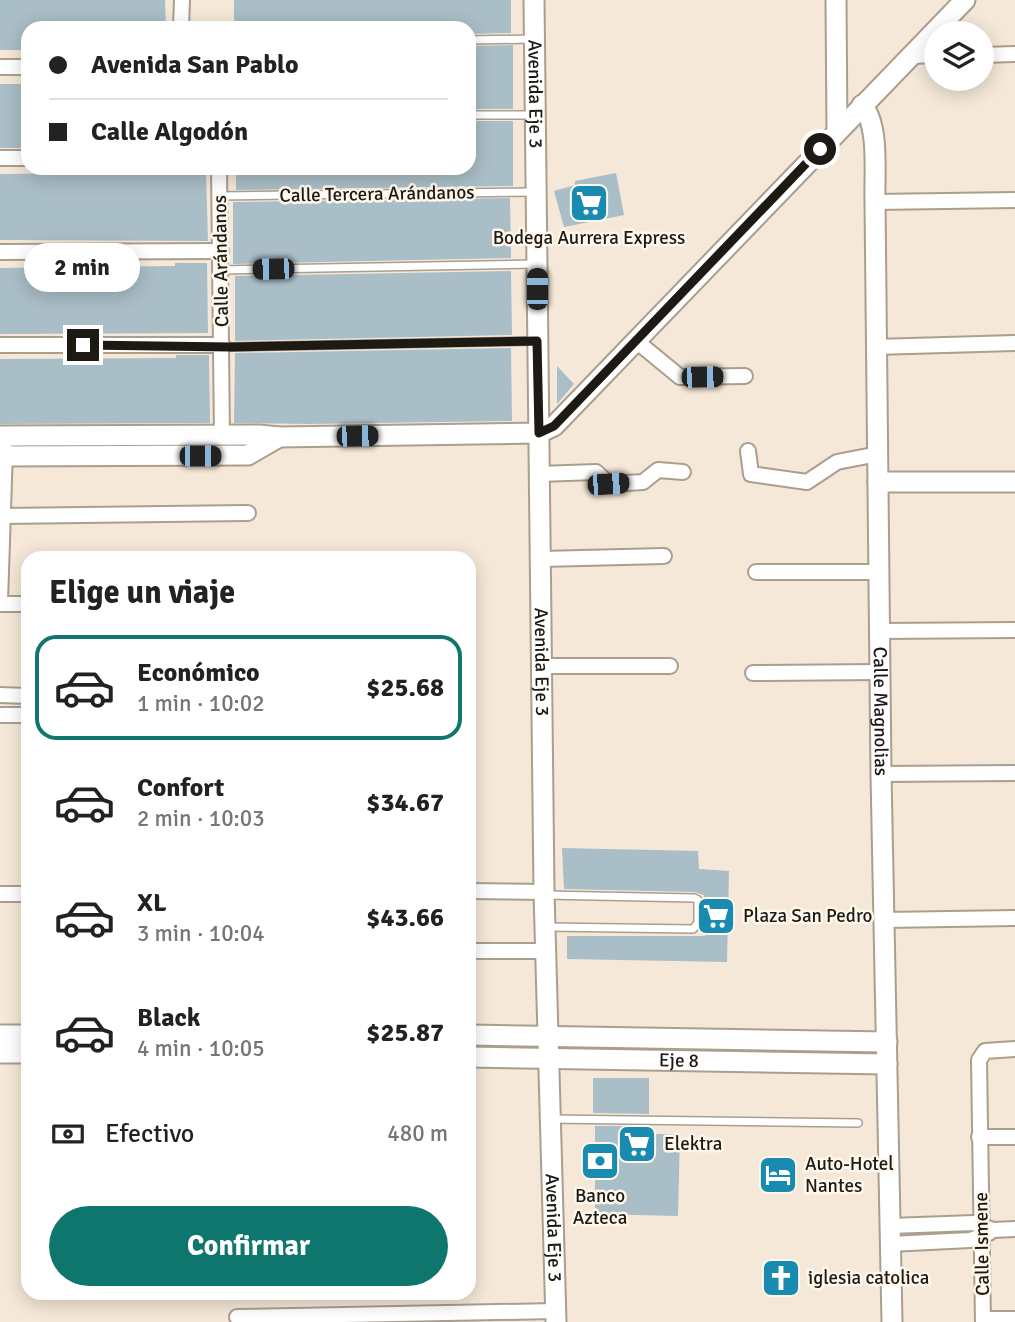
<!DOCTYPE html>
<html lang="es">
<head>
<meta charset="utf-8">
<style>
	body { margin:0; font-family:Signika,sans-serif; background:#f6f6f6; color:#222; height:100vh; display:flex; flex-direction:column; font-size:26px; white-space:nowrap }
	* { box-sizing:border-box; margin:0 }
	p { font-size:23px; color:#767676 }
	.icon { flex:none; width:38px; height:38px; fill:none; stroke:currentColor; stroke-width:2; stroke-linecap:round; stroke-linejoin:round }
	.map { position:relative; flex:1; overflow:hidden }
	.drawer { position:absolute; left:21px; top:551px; width:455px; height:749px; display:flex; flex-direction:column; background:#fff; border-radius:21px; box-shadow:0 4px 18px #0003 }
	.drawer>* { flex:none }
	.guide { position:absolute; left:21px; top:21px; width:455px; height:154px; border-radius:21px; box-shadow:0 4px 18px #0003; display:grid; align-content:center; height:154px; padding:0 28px; background:#fff }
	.buttons { position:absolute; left:924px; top:21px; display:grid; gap:14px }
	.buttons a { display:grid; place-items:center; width:70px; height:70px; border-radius:50%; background:#fff; box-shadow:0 4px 18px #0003; font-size:35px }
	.end { position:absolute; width:32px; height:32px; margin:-16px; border:9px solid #1d1913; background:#fff; box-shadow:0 0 0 4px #fff }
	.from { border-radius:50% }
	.bubble { position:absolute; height:49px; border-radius:24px; background:#fff; box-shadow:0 4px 18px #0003; font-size:23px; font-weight:700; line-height:49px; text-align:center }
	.car { position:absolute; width:21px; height:42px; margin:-21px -10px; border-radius:9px; box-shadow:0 0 5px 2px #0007; background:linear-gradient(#222 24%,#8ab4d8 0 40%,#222 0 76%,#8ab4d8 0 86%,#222 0) }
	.guide b { display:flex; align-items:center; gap:24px; height:66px; font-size:26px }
	.guide b+b { border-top:2px solid #e0e0e0 }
	.guide i { width:18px; height:18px; background:#222 }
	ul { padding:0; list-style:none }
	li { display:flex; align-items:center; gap:21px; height:105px; margin:0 14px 10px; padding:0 14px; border:4px solid transparent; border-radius:21px }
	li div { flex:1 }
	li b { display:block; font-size:26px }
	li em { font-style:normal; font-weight:700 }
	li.selected { border-color:#0f766e }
	li>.icon { width:63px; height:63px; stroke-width:1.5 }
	h2 { padding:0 28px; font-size:32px; line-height:84px }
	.pay { display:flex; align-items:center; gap:18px; height:77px; padding:0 28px; font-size:26px }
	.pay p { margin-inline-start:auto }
	.button { display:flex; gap:14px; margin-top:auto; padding:14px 28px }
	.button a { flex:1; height:80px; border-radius:42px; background:#0f766e; color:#fff; font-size:28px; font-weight:700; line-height:80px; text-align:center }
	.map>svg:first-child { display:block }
	.building { fill:#aabec7 }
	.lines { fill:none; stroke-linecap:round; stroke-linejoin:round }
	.lane-casing { stroke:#aa9e8f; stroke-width:10 }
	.street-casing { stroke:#aa9e8f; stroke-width:18 }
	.secondary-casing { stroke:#aa9e8f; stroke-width:23 }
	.lane { stroke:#fff; stroke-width:7 }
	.street { stroke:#fff; stroke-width:14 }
	.secondary { stroke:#fff; stroke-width:19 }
	.route { stroke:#1d1913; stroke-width:9 }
	.labels { text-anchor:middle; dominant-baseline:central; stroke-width:5; stroke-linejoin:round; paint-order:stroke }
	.street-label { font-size:19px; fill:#1d1913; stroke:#fef7ec }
	.poi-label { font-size:19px; fill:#1d1913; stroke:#fef7ec; text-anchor:start }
</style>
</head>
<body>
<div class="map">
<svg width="1015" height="1322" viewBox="0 0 1015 1322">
	<rect width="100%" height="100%" fill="#f5e8d8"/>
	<g class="building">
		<path d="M0 0H165L166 28H28V50H0Z"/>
		<path d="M234 0H511V33L469 34V28H234Z"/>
		<path d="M513 45V109H469V46Z"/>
		<rect x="0" y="84" width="28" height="64"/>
		<path d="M469 121H513V186L236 190V168H469Z"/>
		<path d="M206 172 208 241 0 240V174Z"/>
		<path d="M616 173 624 215 564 227 554 191 575 185V181Z"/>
		<path d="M510 198 511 258 233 264V202Z"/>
		<path d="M175 263H207L208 333 0 334V268L175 266Z"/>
		<path d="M511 271 512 335 235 341V276Z"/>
		<path d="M511 348 512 421 309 424 234 423 235 353Z"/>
		<path d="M176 355H209L210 423 0 424V359L176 358Z"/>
		<path d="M557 366 574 384 557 404Z"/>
		<path d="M562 848 698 851 699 869 729 871 727 962 567 959V936H705L704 895 694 892 564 889Z"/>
		<path d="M593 1078H649V1114L593 1113Z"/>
		<path d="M595 1126H649V1134H680L678 1216 595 1214Z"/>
	</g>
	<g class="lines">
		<g class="lane-casing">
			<g id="lane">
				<path d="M469 40 534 39"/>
				<path d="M469 115H534"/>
				<path d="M219 196 534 192"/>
				<path d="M221 270 536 264"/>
				<path d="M222 345 231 347 536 341"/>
				<path d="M545 895 694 898 698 900V923L693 929 548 927"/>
				<path d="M550 1119 858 1123"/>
			</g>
		</g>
		<g class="street-casing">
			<g id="street">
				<path d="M181 28 182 0"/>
				<path d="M982 55 1015 54"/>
				<path d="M911 56 936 55"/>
				<path d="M0 67H28"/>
				<path d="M0 158H28"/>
				<path d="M219 168 222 437"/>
				<path d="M875 202 1015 200"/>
				<path d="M0 252 221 251"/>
				<path d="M635 340 680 377 745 376"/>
				<path d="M0 345H222"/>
				<path d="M875 347 1015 343"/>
				<path d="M748 451 751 474 807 482 837 462 878 454"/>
				<path d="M539 474 596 472 609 484 643 482 658 470 683 472"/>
				<path d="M0 516 248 513"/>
				<path d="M541 559 664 556"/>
				<path d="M756 572H879"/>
				<path d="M0 602 5 449"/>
				<path d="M0 604H28"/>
				<path d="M879 631 1015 630"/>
				<path d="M543 666H670"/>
				<path d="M753 673 879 672"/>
				<path d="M0 695 28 696"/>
				<path d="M0 715H28"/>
				<path d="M881 774 1015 773"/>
				<path d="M469 891 544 892"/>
				<path d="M0 894H28"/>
				<path d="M884 920 1015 918"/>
				<path d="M469 951H545"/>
				<path d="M979 1137H1015"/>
				<path d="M890 1226 974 1223 993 1230 1015 1229"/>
				<path d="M890 1244 970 1240 989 1233"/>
				<path d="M237 1317 555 1311"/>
				<path d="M983 1319H1015"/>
				<path d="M983 1322 979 1060 985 1051 1015 1049"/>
			</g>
		</g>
		<g class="secondary-casing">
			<g id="secondary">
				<path id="s1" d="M534 0 544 892 556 1322"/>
				<path d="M836 0 837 131"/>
				<path id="s2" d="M862 105C880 125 874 175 875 202L881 774 892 1322"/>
				<path d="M0 436 259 435 279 437 539 433 554 426 965 0"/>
				<path d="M0 456 248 455 279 437"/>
				<path d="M878 482H1015"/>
				<path d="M0 1035H28"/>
				<path d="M469 1035 887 1042"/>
				<path d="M0 1053H28"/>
				<path id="s3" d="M469 1057 887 1064"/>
			</g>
		</g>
		<use href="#lane" class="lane"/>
		<use href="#street" class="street"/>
		<use href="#secondary" class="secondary"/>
	</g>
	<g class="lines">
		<path class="route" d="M83 345 231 347 537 341 539 433 554 426 820 149"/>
	</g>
	<defs>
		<g id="supermarket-square" transform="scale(2.0125)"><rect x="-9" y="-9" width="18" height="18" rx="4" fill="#1a8bb0" stroke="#fef7ec"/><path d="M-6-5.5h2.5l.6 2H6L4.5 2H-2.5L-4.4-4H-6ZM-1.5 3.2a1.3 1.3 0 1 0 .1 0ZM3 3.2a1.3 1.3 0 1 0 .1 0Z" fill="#fff"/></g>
		<g id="bank-square" transform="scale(2.0125)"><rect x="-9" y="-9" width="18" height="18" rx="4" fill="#1a8bb0" stroke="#fef7ec"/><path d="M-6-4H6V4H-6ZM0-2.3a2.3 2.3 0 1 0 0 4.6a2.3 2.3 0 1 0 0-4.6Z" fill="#fff"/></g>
		<g id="hotel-square" transform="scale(2.0125)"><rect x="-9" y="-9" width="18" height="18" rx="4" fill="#1a8bb0" stroke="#fef7ec"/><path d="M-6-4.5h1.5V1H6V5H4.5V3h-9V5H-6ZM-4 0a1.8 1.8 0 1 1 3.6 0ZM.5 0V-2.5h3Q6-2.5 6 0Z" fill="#fff"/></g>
		<g id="church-square" transform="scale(2.0125)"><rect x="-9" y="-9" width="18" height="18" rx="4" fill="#1a8bb0" stroke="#fef7ec"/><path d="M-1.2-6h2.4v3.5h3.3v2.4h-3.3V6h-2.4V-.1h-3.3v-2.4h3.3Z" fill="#fff"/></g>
	</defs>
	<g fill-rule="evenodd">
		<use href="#supermarket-square" x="589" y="203"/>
		<use href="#supermarket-square" x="716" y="916"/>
		<use href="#supermarket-square" x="637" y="1144"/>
		<use href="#bank-square" x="600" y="1161"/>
		<use href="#hotel-square" x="778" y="1175"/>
		<use href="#church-square" x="781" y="1278"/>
	</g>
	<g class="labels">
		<g class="street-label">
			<text stroke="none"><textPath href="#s1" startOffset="94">Avenida Eje 3</textPath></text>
			<text transform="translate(377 194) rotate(-1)">Calle Tercera Arándanos</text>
			<text transform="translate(221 261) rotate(-91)">Calle Arándanos</text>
			<text stroke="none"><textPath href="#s1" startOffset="662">Avenida Eje 3</textPath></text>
			<text stroke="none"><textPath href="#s2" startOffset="609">Calle Magnolias</textPath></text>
			<text stroke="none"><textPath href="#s3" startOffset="210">Eje 8</textPath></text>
			<text stroke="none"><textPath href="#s1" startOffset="1228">Avenida Eje 3</textPath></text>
			<text transform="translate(982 1244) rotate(-91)">Calle Ismene</text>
		</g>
		<g class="poi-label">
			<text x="589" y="238" text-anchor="middle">Bodega Aurrera Express</text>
			<text x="743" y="916">Plaza San Pedro</text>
			<text x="664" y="1144">Elektra</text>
			<text x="805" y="1164">Auto-Hotel<tspan x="805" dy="22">Nantes</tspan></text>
			<text x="600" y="1196" text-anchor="middle">Banco<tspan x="600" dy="22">Azteca</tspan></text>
			<text x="808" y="1278">iglesia catolica</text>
		</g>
	</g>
</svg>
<div class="buttons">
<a><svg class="icon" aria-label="layers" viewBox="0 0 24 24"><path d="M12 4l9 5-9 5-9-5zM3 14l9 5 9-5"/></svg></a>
</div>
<i class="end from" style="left:820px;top:149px"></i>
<i class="end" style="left:83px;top:345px"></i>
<div class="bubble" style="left:24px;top:243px;width:116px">2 min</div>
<i class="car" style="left:273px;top:269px;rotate:269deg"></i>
<i class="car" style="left:537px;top:289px;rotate:0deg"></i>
<i class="car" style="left:702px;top:377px;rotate:89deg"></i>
<i class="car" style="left:357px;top:436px;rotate:89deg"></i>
<i class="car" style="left:200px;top:456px;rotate:90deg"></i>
<i class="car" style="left:608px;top:484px;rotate:86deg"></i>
<div class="guide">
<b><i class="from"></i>Avenida San Pablo</b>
<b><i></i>Calle Algodón</b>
</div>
<section class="drawer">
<h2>Elige un viaje</h2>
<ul>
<li class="selected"><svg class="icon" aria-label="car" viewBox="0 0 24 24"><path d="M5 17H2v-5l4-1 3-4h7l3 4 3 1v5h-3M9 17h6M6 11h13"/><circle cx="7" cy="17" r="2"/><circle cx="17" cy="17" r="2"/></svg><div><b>Económico</b><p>1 min · 10:02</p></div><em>$25.68</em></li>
<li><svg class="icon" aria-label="car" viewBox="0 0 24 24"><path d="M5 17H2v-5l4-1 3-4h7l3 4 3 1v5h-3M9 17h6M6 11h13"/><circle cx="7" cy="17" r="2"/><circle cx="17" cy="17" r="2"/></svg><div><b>Confort</b><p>2 min · 10:03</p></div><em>$34.67</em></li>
<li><svg class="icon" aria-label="car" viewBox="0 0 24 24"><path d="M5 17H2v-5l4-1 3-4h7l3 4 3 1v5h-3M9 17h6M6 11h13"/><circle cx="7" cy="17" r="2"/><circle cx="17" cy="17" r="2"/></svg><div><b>XL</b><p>3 min · 10:04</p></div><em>$43.66</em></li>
<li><svg class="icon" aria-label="car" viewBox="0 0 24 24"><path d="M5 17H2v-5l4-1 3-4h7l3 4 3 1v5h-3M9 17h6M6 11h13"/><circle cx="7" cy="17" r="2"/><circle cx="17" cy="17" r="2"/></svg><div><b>Black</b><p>4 min · 10:05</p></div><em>$25.87</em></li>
</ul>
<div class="pay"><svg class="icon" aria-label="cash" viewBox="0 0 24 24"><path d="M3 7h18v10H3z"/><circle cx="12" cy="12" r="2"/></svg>Efectivo<p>480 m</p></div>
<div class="button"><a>Confirmar</a></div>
</section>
</div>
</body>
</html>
